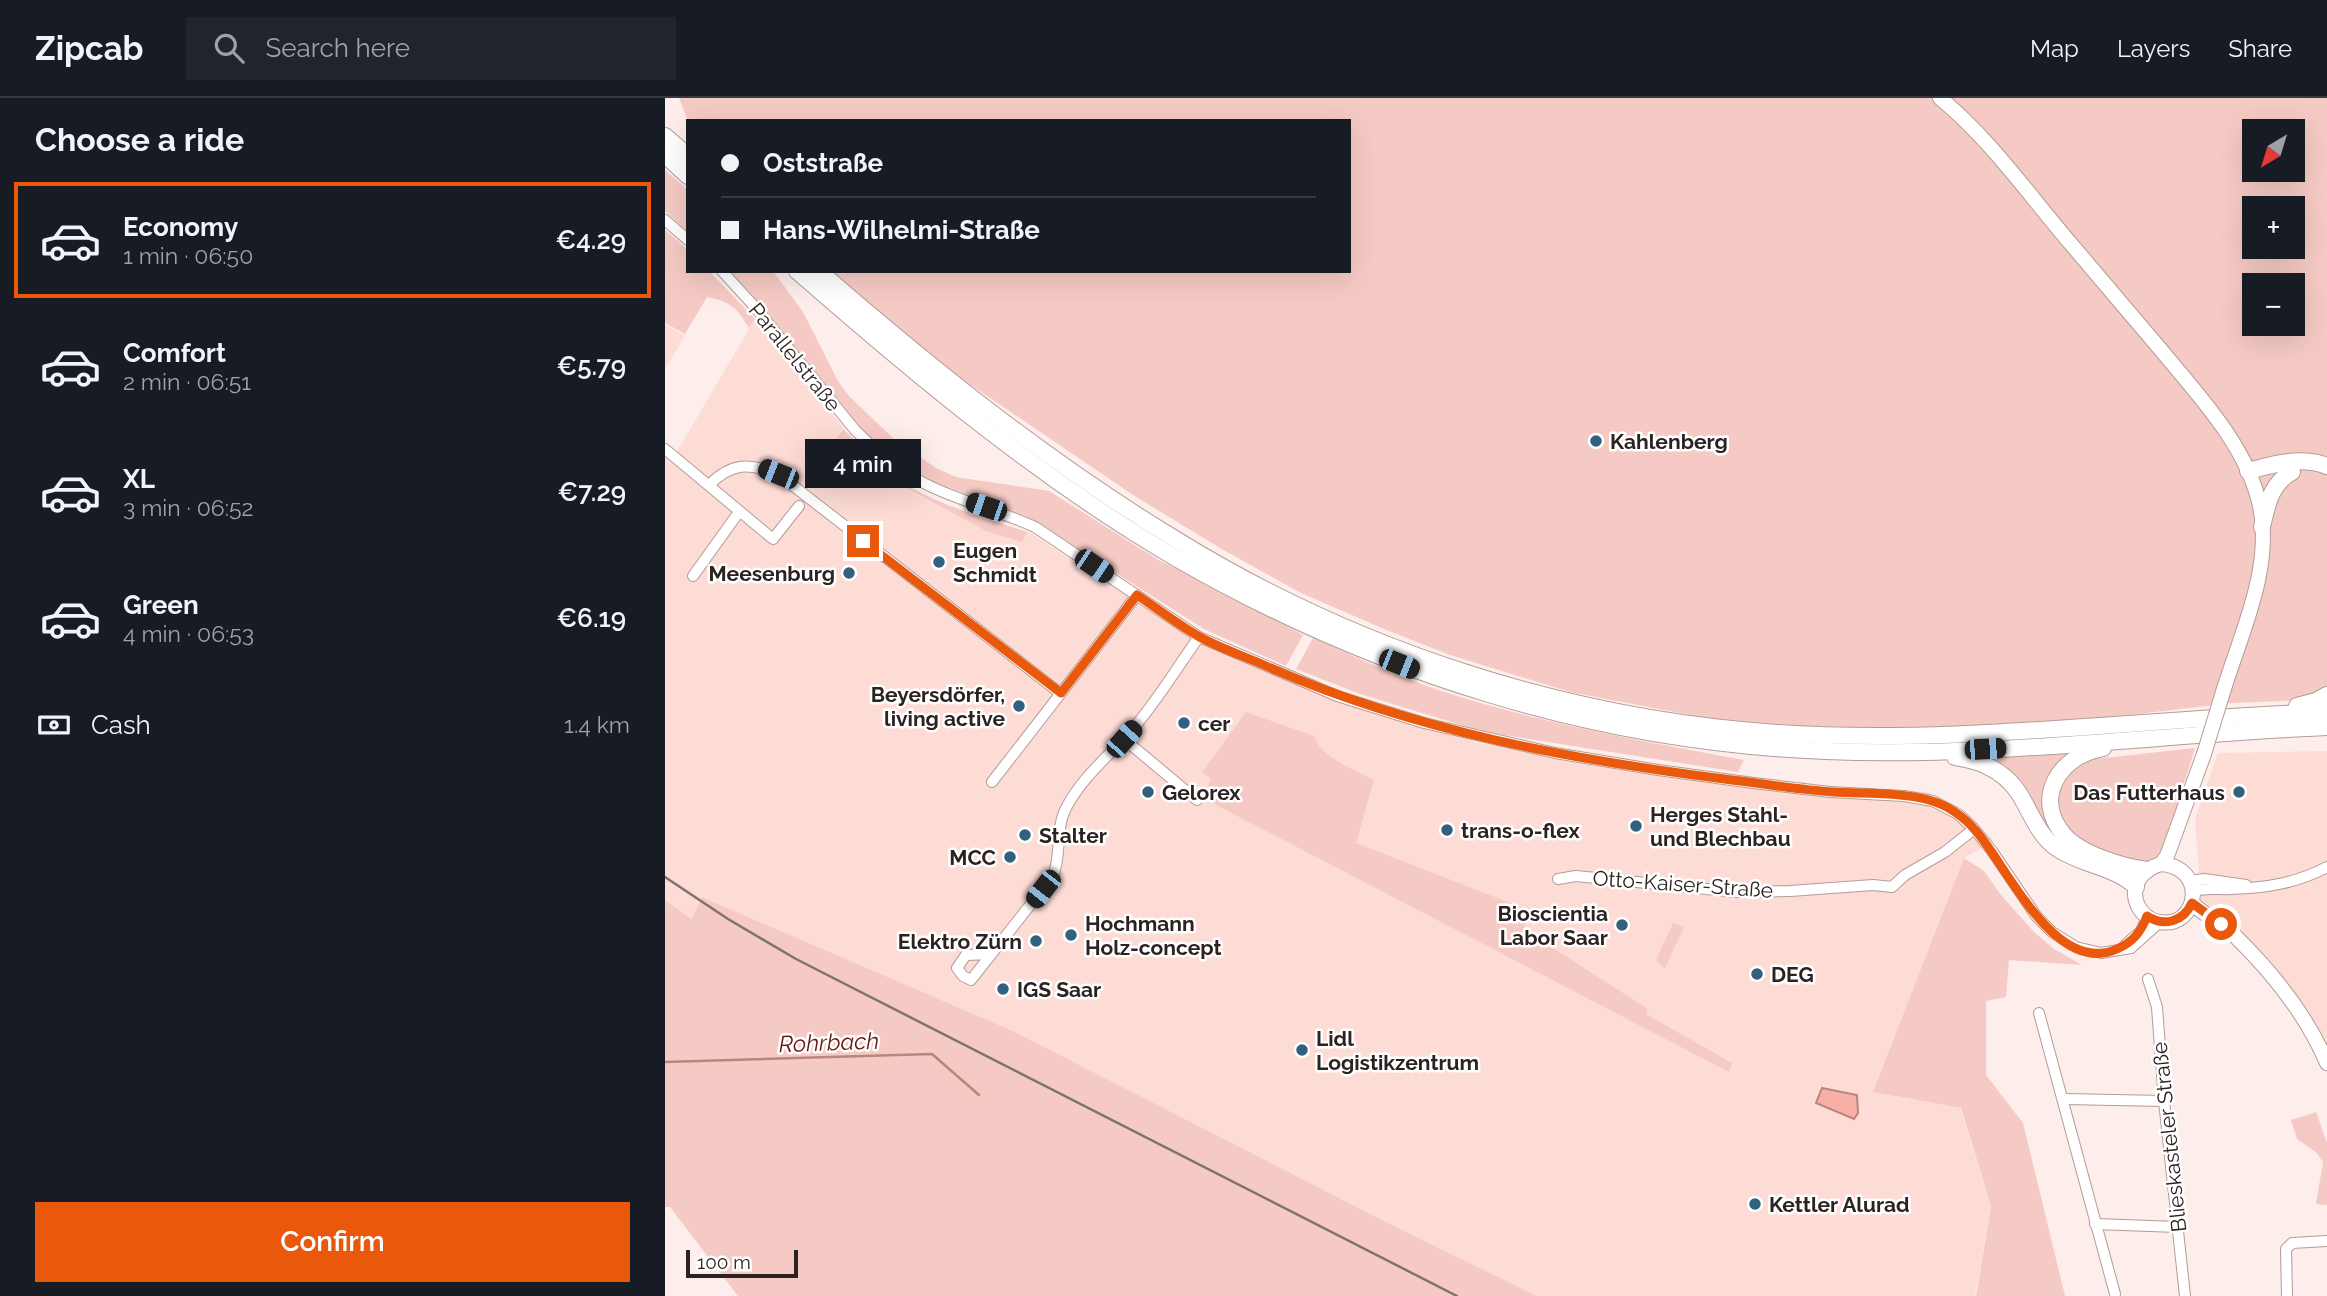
<!DOCTYPE html>
<html lang="en">
<head>
<meta charset="utf-8">
<style>
	body { margin:0; font-family:Raleway,sans-serif; background:#20242c; color:#f1f3f6; height:100vh; display:flex; flex-direction:column; font-size:26px; white-space:nowrap }
	* { box-sizing:border-box; margin:0 }
	p { font-size:23px; color:#9ea1a6 }
	.icon { flex:none; width:38px; height:38px; fill:none; stroke:currentColor; stroke-width:2; stroke-linecap:round; stroke-linejoin:round }
	.map { position:relative; flex:1; overflow:hidden }
	.side { display:flex; flex-direction:column; background:#171b24; width:665px }
	.side>* { flex:none }
	.hud { position:absolute; left:21px; top:21px; width:665px; height:154px; border-radius:0px; box-shadow:0 7px 28px #0002; display:grid; align-content:center; height:154px; padding:0 35px; background:#171b24 }
	.needle { width:46px; rotate:218deg }
	.controls { position:absolute; left:1577px; top:21px; display:grid; gap:14px }
	.controls a { display:grid; place-items:center; width:63px; height:63px; border-radius:0px; background:#171b24; box-shadow:0 7px 28px #0002; font-size:35px }
	.scale { position:absolute; left:21px; bottom:18px; width:112px; box-sizing:border-box; padding-left:7px; border:4px solid #2b2221; border-top:0; font-size:19px; line-height:24px; white-space:nowrap; color:#2b2221; -webkit-text-stroke:5px #fff; paint-order:stroke }
	.end { position:absolute; width:32px; height:32px; margin:-16px; border:9px solid #ea580c; background:#fff; box-shadow:0 0 0 4px #fff }
	.from { border-radius:50% }
	.bubble { position:absolute; height:49px; border-radius:0px; background:#171b24; box-shadow:0 7px 28px #0002; font-size:23px; font-weight:600; line-height:49px; text-align:center }
	.car { position:absolute; width:21px; height:42px; margin:-21px -10px; border-radius:9px; box-shadow:0 0 5px 2px #0007; background:linear-gradient(#222 24%,#8ab4d8 0 40%,#222 0 76%,#8ab4d8 0 86%,#222 0) }
	.hud b { display:flex; align-items:center; gap:24px; height:66px; font-size:26px }
	.hud b+b { border-top:2px solid #363941 }
	.hud i { width:18px; height:18px; background:#f1f3f6 }
	ul { padding:0; list-style:none }
	li { display:flex; align-items:center; gap:21px; height:116px; margin:0 14px 10px; padding:0 21px; border:4px solid transparent; border-radius:0px }
	li div { flex:1 }
	li b { display:block; font-size:26px }
	li em { font-style:normal; font-weight:600 }
	li.active { border-color:#ea580c }
	li>.icon { width:63px; height:63px; stroke-width:1.5 }
	h2 { padding:0 35px; font-size:32px; line-height:84px }
	.pay { display:flex; align-items:center; gap:18px; height:77px; padding:0 35px; font-size:26px }
	.pay p { margin-inline-start:auto }
	.primary-button { display:flex; gap:14px; margin-top:auto; padding:14px 35px }
	.primary-button a { flex:1; height:80px; border-radius:0px; background:#ea580c; color:#fff; font-size:28px; font-weight:600; line-height:80px; text-align:center }
	header { display:flex; align-items:center; gap:42px; box-sizing:border-box; height:98px; padding:0 35px; background:#171b24; border-bottom:2px solid #363941 }
	header strong { font-size:33px }
	nav { display:flex; gap:38px; margin-inline-start:auto; font-size:24px }
	.search { width:490px; height:63px; background:#20242c; display:flex; align-items:center; gap:18px; box-sizing:border-box; padding:0 24px; border-radius:0px; color:#9ea1a6; font-size:26px }
	main { display:flex; flex:1; min-height:0 }
	.map>svg:first-child { display:block }
	.built { fill:#fedcd6 }
	.green { fill:#f6cac4; fill-rule:evenodd }
	.water { fill:#f8afa5; stroke:#ba857d; stroke-width:2 }
	.lines { fill:none; stroke-linecap:round; stroke-linejoin:round }
	.stream { stroke:#ba857d; stroke-width:2.5 }
	.minor-casing { stroke:#b39c98; stroke-width:12 }
	.major-casing { stroke:#b39c98; stroke-width:16 }
	.highway-casing { stroke:#b39c98; stroke-width:18 }
	.minor { stroke:#fff; stroke-width:10 }
	.major { stroke:#fff; stroke-width:14 }
	.highway { stroke:#fff; stroke-width:16 }
	.rail { stroke:#7f7372; stroke-width:2.5 }
	.major-bridge-casing { stroke:#b39c98; stroke-width:16; stroke-linecap:butt }
	.major-bridge { stroke:#fff; stroke-width:14 }
	.route { stroke:#ea580c; stroke-width:9 }
	.poi-dot { fill:#31617f; stroke:#fff; stroke-width:2.5 }
	.labels { text-anchor:middle; dominant-baseline:central; stroke-width:5; stroke-linejoin:round; paint-order:stroke }
	.street-label { font-size:21px; fill:#2b2221; stroke:#fff }
	.poi-label { font-size:21px; font-weight:bold; fill:#2b2221; stroke:#fff; text-anchor:start }
	.water-label { font-size:23px; font-style:italic; fill:#6a1712; stroke:#fff }
</style>
</head>
<body>
<header>
<strong>Zipcab</strong>
<div class="search"><svg class="icon" aria-label="search" viewBox="0 0 24 24"><circle cx="10" cy="10" r="6"/><path d="M15 15l6 6"/></svg>Search here</div>
<nav><a>Map</a><a>Layers</a><a>Share</a></nav>
</header>
<main>
<section class="side">
<h2>Choose a ride</h2>
<ul>
<li class="active"><svg class="icon" aria-label="car" viewBox="0 0 24 24"><path d="M5 17H2v-5l4-1 3-4h7l3 4 3 1v5h-3M9 17h6M6 11h13"/><circle cx="7" cy="17" r="2"/><circle cx="17" cy="17" r="2"/></svg><div><b>Economy</b><p>1 min · 06:50</p></div><em>€4.29</em></li>
<li><svg class="icon" aria-label="car" viewBox="0 0 24 24"><path d="M5 17H2v-5l4-1 3-4h7l3 4 3 1v5h-3M9 17h6M6 11h13"/><circle cx="7" cy="17" r="2"/><circle cx="17" cy="17" r="2"/></svg><div><b>Comfort</b><p>2 min · 06:51</p></div><em>€5.79</em></li>
<li><svg class="icon" aria-label="car" viewBox="0 0 24 24"><path d="M5 17H2v-5l4-1 3-4h7l3 4 3 1v5h-3M9 17h6M6 11h13"/><circle cx="7" cy="17" r="2"/><circle cx="17" cy="17" r="2"/></svg><div><b>XL</b><p>3 min · 06:52</p></div><em>€7.29</em></li>
<li><svg class="icon" aria-label="car" viewBox="0 0 24 24"><path d="M5 17H2v-5l4-1 3-4h7l3 4 3 1v5h-3M9 17h6M6 11h13"/><circle cx="7" cy="17" r="2"/><circle cx="17" cy="17" r="2"/></svg><div><b>Green</b><p>4 min · 06:53</p></div><em>€6.19</em></li>
</ul>
<div class="pay"><svg class="icon" aria-label="cash" viewBox="0 0 24 24"><path d="M3 7h18v10H3z"/><circle cx="12" cy="12" r="2"/></svg>Cash<p>1.4 km</p></div>
<div class="primary-button"><a>Confirm</a></div>
</section>
<div class="map">
<svg width="1662" height="1198" viewBox="0 0 1662 1198">
	<rect width="100%" height="100%" fill="#fdedeb"/>
	<g class="built">
		<path d="M90 221 178 329 165 350 319 432 357 444 364 434 479 509 534 538 668 598 812 645 1167 688 1262 694 1286 705 1304 716 1329 743 1299 760 1208 994 1295 1010 1326 1108 1310 1198H872L723 1125 348 933 37 799 26 821 0 802V349L11 355Z"/>
		<path d="M0 226 20 238 0 271Z"/>
		<path d="M1662 653V956L1614 876 1560 821 1536 803 1530 721 1553 655Z"/>
	</g>
	<g class="green">
		<path d="M14 0H1662V601L1567 605 1395 625 1244 630 1138 628 1046 621 905 594 785 557 719 531 634 494 555 450 468 397 275 266 161 173H684V23H23ZM1589 33H1628V72H1589ZM1589 110H1628V149H1589ZM1589 187H1628V226H1589Z"/>
		<path d="M0 72 23 92V134L0 113Z"/>
		<path d="M0 132 23 152V173H44L90 221 84 230C71 209 66 204 42 199L20 236 0 225Z"/>
		<path d="M64 173H108L138 214 173 283 184 298 230 342 271 370 291 379 384 393 495 463 527 477 638 537 621 568 539 531 364 420 267 383 246 371 199 334 85 194Z"/>
		<path d="M178 331C193 345 208 363 225 376 264 405 317 419 363 434L357 444 321 433 165 349Z"/>
		<path d="M648 540C695 561 742 583 792 598 886 627 983 644 1079 662L1073 674 819 634 695 596 631 571Z"/>
		<path d="M581 614 649 638C656 660 689 671 709 682L691 745 861 811 860 832 983 911 981 916 1067 965 1064 974 553 708 538 698 546 681 537 674Z"/>
		<path d="M1530 650 1498 753 1493 762 1479 767 1447 760 1401 732 1390 705 1401 676 1420 662Z"/>
		<path d="M1407 653 1385 680 1400 751 1319 661V656Z"/>
		<path d="M1299 760 1319 773 1336 797 1370 835 1389 851 1417 867 1344 862 1341 899 1321 903V977L1358 1025 1400 1198H1311L1326 1108 1296 1010 1208 994Z"/>
		<path d="M37 799 348 933 723 1125 872 1198H73L5 1109H0V802L26 821Z"/>
		<path d="M1008 825 1019 829 1000 870 991 862Z"/>
		<path d="M1651 1014 1662 1045V1107L1651 1106 1658 1064 1652 1055 1632 1041 1626 1022Z"/>
	</g>
	<path class="water" d="M1157 990 1192 997 1193 1015 1189 1021 1151 1005Z"/>
	<g class="lines">
		<path class="stream" d="M0 964 267 956 314 997"/>
		<g class="minor-casing">
			<g id="minor">
				<path d="M0 122 23 142"/>
				<path d="M57 173 89 208 190 332C213 355 239 377 269 390 302 405 337 414 370 429L534 539 672 598 759 625 890 655 993 672 1088 685 1165 694 1239 698 1268 703 1293 716 1309 731 1327 753 1372 819 1387 834 1411 849 1436 855 1466 850 1495 824"/>
				<path d="M0 351 108 441 134 408"/>
				<path d="M44 387C67 364 84 365 113 376L395 595"/>
				<path d="M28 478 74 414"/>
				<path d="M459 641 532 702"/>
				<path d="M327 684 472 497"/>
				<path d="M893 781 911 778 1072 794 1125 793 1208 787 1227 789 1240 777 1280 754 1309 731"/>
				<path d="M1526 783 1539 781 1581 787"/>
				<path d="M1528 793C1544 789 1552 792 1566 791 1601 790 1632 785 1662 769"/>
				<path d="M1461 846 1476 833 1482 819"/>
				<path d="M326 856 301 857 292 870 298 878 306 882 388 778C397 756 390 731 401 710 418 677 448 655 471 627 494 600 513 568 534 539"/>
				<path d="M1483 881 1492 909 1499 1003 1520 1198"/>
				<path d="M1374 915 1450 1196"/>
				<path d="M1399 1001 1499 1003"/>
				<path d="M1430 1126 1513 1129"/>
				<path d="M1622 1198 1621 1151 1627 1145 1662 1143"/>
			</g>
		</g>
		<g class="major-casing">
			<g id="major">
				<path d="M1275 0C1325 41 1364 97 1406 146 1436 181 1466 217 1496 252 1534 298 1582 348 1595 408 1608 470 1576 535 1558 594"/>
				<path d="M1496 766C1543 769 1534 831 1494 824 1485 822 1477 816 1473 808 1464 788 1477 771 1496 766L1502 758 1539 656"/>
				<path d="M1527 805C1540 818 1557 826 1570 838 1608 875 1641 916 1662 965"/>
			</g>
		</g>
		<g class="highway-casing">
			<g id="highway">
				<path d="M0 38 23 58"/>
				<path d="M0 57 23 78"/>
				<path d="M132 173C251 277 374 380 511 460 711 575 931 644 1161 653 1329 660 1495 636 1662 629"/>
				<path d="M154 173C268 272 385 366 515 444 693 553 903 621 1112 635 1296 647 1479 620 1662 614"/>
				<path d="M1583 373C1609 366 1636 358 1662 368"/>
				<path d="M1597 429C1602 407 1606 385 1627 374"/>
				<path d="M1632 608 1651 603 1662 597"/>
				<path d="M1438 650C1395 657 1367 700 1399 737 1415 756 1458 769 1482 772"/>
				<path d="M1290 659C1321 663 1345 676 1359 704 1369 722 1376 740 1393 751 1417 767 1451 769 1471 789"/>
			</g>
		</g>
		<use href="#minor" class="minor"/>
		<use href="#major" class="major"/>
		<use href="#highway" class="highway"/>
		<path class="rail" d="M0 779 63 821 131 861 792 1198"/>
		<g class="major-bridge-casing">
			<path id="major-bridge" d="M1539 656 1558 594"/>
		</g>
		<use href="#major-bridge" class="major-bridge"/>
	</g>
	<g class="lines">
		<path class="route" d="M198 443 396 595 472 497C493 511 512 526 533 538 554 550 579 558 601 568 749 633 907 662 1067 682 1101 686 1135 692 1168 694 1200 696 1234 694 1264 702 1282 707 1299 719 1311 733 1342 768 1390 879 1452 851 1468 844 1476 834 1482 818 1499 829 1518 824 1527 805L1556 826"/>
	</g>
	<g class="poi-dot">
		<circle cx="931" cy="343" r="7"/>
		<circle cx="274" cy="464" r="7"/>
		<circle cx="184" cy="475" r="7"/>
		<circle cx="354" cy="608" r="7"/>
		<circle cx="519" cy="625" r="7"/>
		<circle cx="483" cy="694" r="7"/>
		<circle cx="1574" cy="694" r="7"/>
		<circle cx="971" cy="728" r="7"/>
		<circle cx="782" cy="732" r="7"/>
		<circle cx="360" cy="737" r="7"/>
		<circle cx="345" cy="759" r="7"/>
		<circle cx="957" cy="827" r="7"/>
		<circle cx="406" cy="837" r="7"/>
		<circle cx="371" cy="843" r="7"/>
		<circle cx="1092" cy="876" r="7"/>
		<circle cx="338" cy="891" r="7"/>
		<circle cx="637" cy="952" r="7"/>
		<circle cx="1090" cy="1106" r="7"/>
	</g>
	<g class="labels">
		<g class="street-label">
			<text transform="translate(130 259) rotate(51)">Parallelstraße</text>
			<text transform="translate(1018 786) rotate(4)">Otto-Kaiser-Straße</text>
			<text transform="translate(1504 1039) rotate(-96)">Blieskasteler Straße</text>
		</g>
		<g class="poi-label">
			<text x="945" y="343">Kahlenberg</text>
			<text x="288" y="452">Eugen<tspan x="288" dy="24">Schmidt</tspan></text>
			<text x="170" y="475" text-anchor="end">Meesenburg</text>
			<text x="340" y="596" text-anchor="end">Beyersdörfer,<tspan x="340" dy="24">living active</tspan></text>
			<text x="533" y="625">cer</text>
			<text x="497" y="694">Gelorex</text>
			<text x="1560" y="694" text-anchor="end">Das Futterhaus</text>
			<text x="985" y="716">Herges Stahl-<tspan x="985" dy="24">und Blechbau</tspan></text>
			<text x="796" y="732">trans-o-flex</text>
			<text x="374" y="737">Stalter</text>
			<text x="331" y="759" text-anchor="end">MCC</text>
			<text x="943" y="815" text-anchor="end">Bioscientia<tspan x="943" dy="24">Labor Saar</tspan></text>
			<text x="420" y="825">Hochmann<tspan x="420" dy="24">Holz-concept</tspan></text>
			<text x="357" y="843" text-anchor="end">Elektro Zürn</text>
			<text x="1106" y="876">DEG</text>
			<text x="352" y="891">IGS Saar</text>
			<text x="651" y="940">Lidl<tspan x="651" dy="24">Logistikzentrum</tspan></text>
			<text x="1104" y="1106">Kettler Alurad</text>
		</g>
		<g class="water-label">
			<text transform="translate(164 944) rotate(-2)">Rohrbach</text>
		</g>
	</g>
</svg>
<div class="controls">
<a><svg class="needle" viewBox="-14 -14 28 28"><path d="M0-13l5 13h-10z" fill="#e53935"/><path d="M0 13l5-13h-10z" fill="#9ea1a6"/></svg></a>
<a>+</a>
<a>−</a>
</div>
<div class="scale">100 m</div>
<i class="end from" style="left:1556px;top:826px"></i>
<i class="end" style="left:198px;top:443px"></i>
<div class="bubble" style="left:140px;top:341px;width:116px">4 min</div>
<i class="car" style="left:113px;top:376px;rotate:292deg"></i>
<i class="car" style="left:321px;top:409px;rotate:289deg"></i>
<i class="car" style="left:429px;top:468px;rotate:124deg"></i>
<i class="car" style="left:734px;top:566px;rotate:112deg"></i>
<i class="car" style="left:459px;top:641px;rotate:42deg"></i>
<i class="car" style="left:1320px;top:651px;rotate:87deg"></i>
<i class="car" style="left:378px;top:791px;rotate:218deg"></i>
<div class="hud">
<b><i class="from"></i>Oststraße</b>
<b><i></i>Hans-Wilhelmi-Straße</b>
</div>
</div>
</main>
</body>
</html>
